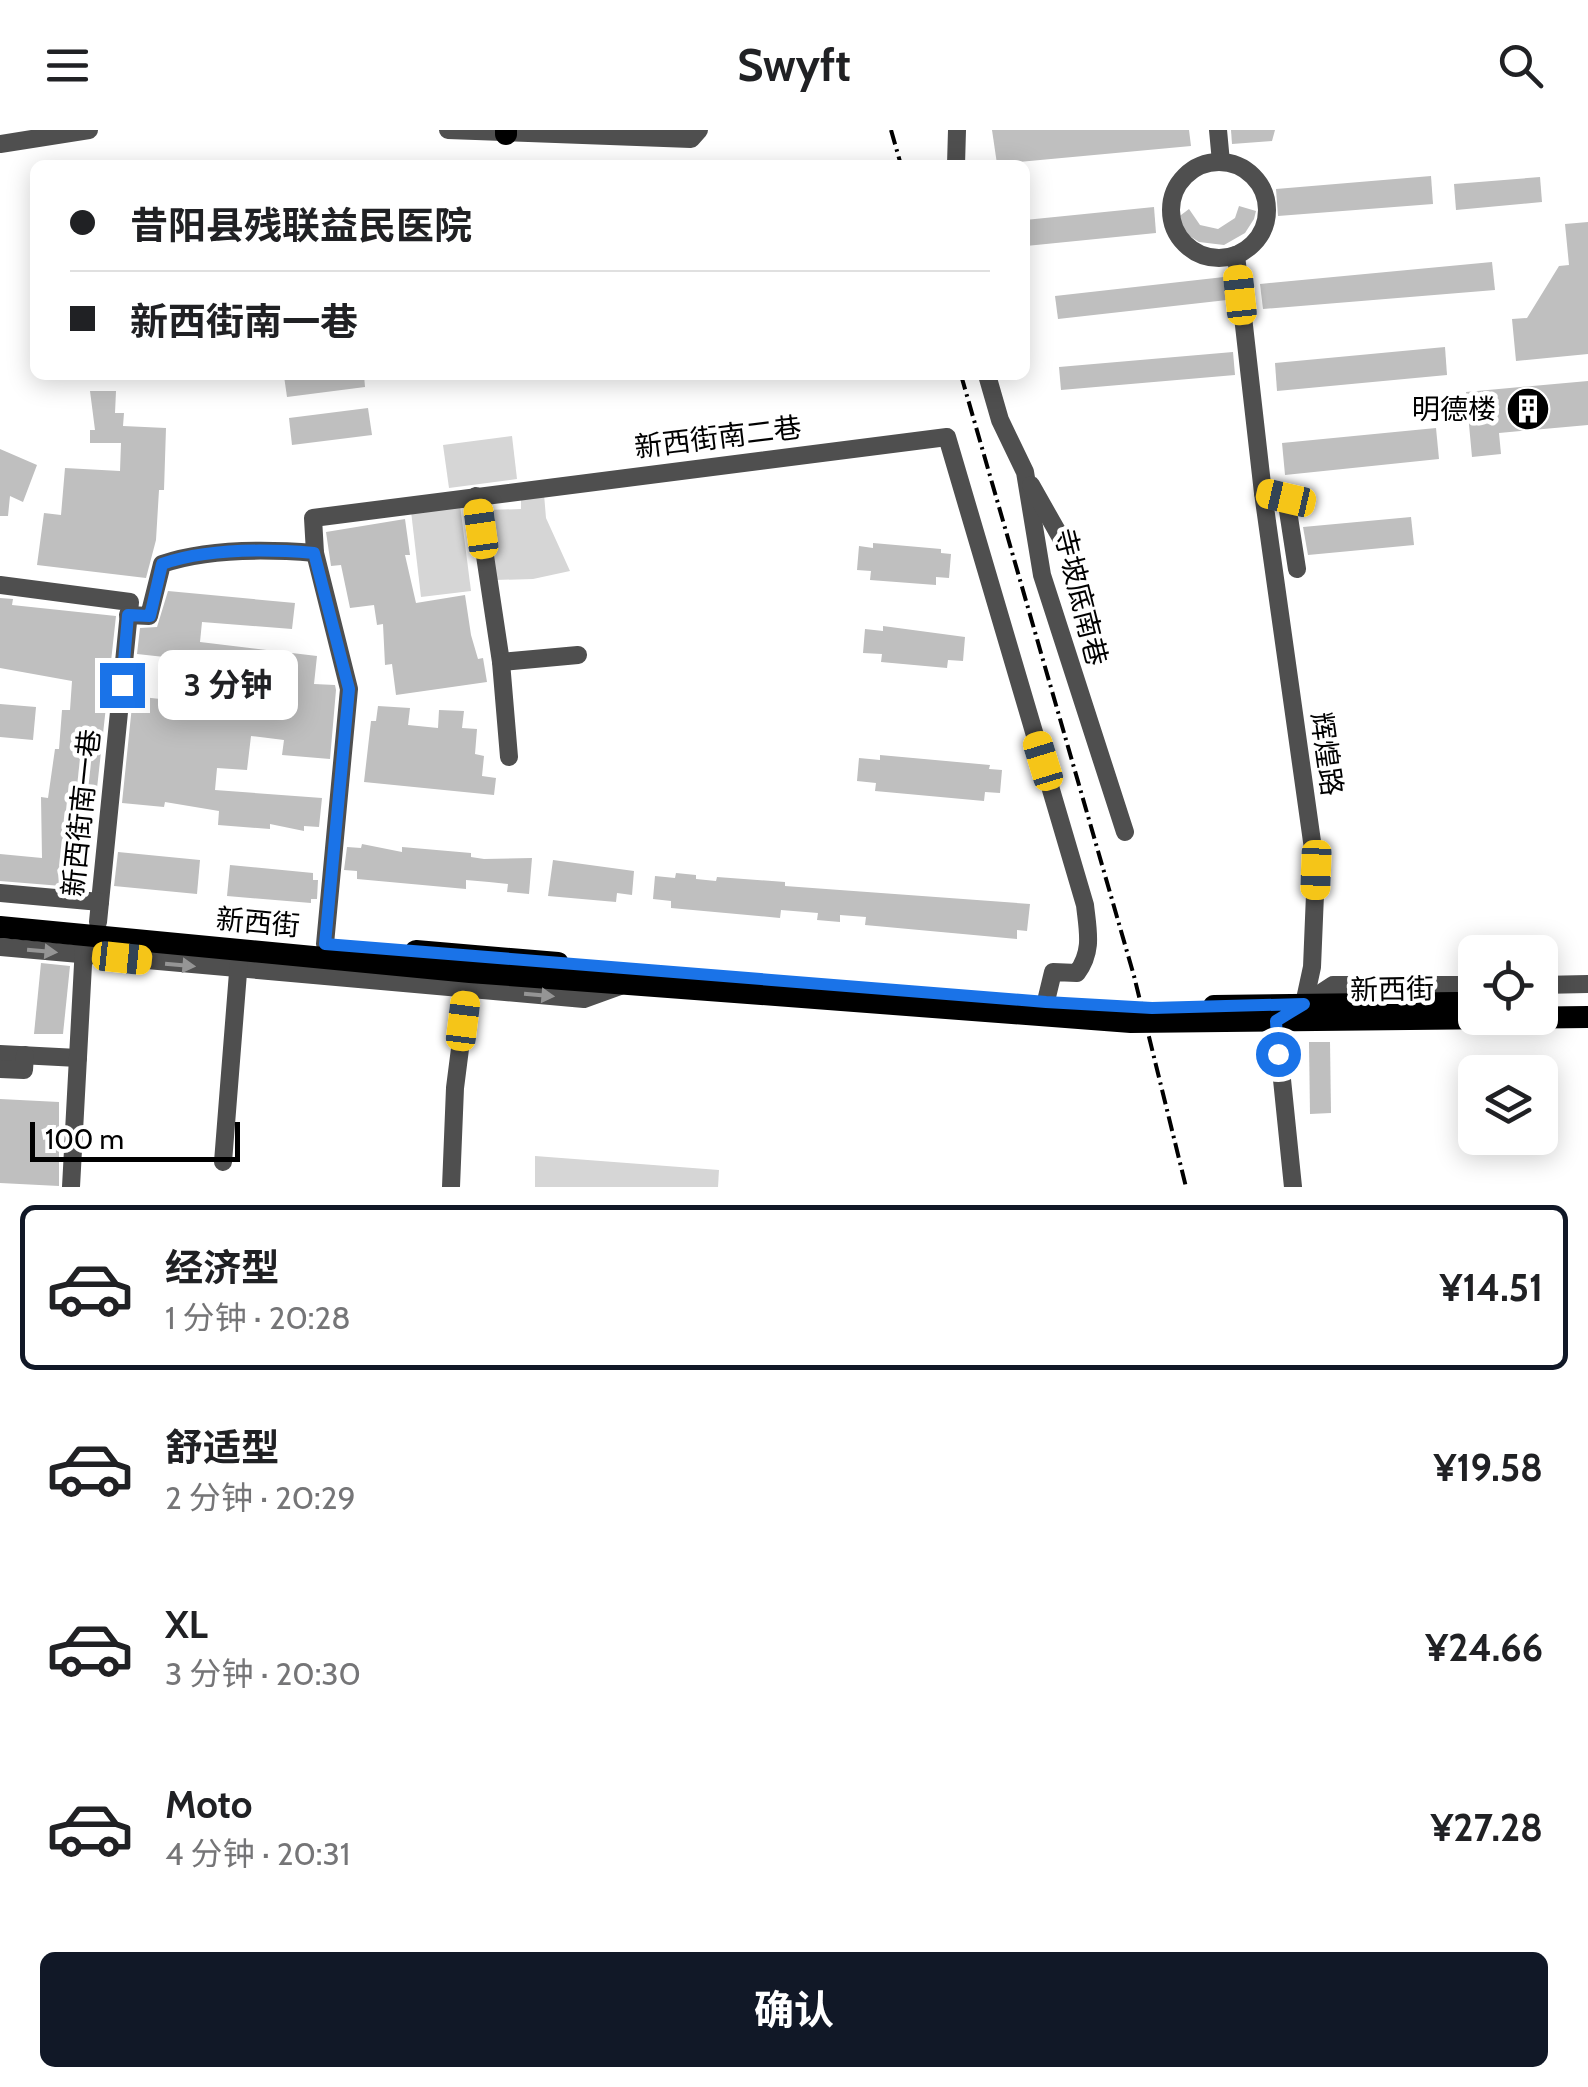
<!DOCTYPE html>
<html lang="zh">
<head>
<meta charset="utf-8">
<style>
	body { margin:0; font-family:Cabin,"Noto Sans SC",sans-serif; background:#f6f6f6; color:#202124; height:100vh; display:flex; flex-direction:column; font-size:38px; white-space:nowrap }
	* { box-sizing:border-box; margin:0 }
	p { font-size:32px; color:#757577 }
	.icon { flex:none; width:55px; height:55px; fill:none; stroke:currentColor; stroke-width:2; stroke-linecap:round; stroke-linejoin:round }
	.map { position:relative; height:1057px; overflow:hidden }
	.drawer { display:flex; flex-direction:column; background:#fff; flex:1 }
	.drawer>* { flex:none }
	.guide { position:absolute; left:30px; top:30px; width:1000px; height:220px; border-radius:15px; box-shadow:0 5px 25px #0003; display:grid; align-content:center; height:220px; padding:0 40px; background:#fff }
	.controls { position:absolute; left:1458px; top:805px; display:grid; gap:20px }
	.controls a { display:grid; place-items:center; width:100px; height:100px; border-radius:15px; background:#fff; box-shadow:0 5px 25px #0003; font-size:50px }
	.scale { position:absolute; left:30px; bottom:25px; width:210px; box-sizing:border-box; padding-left:10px; border:5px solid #000; border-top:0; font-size:28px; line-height:35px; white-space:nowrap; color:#000; -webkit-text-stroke:8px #fff; paint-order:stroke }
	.end { position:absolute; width:45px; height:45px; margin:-22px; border:12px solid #1a73e8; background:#fff; box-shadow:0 0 0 5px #fff }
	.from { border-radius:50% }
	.bubble { position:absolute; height:70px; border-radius:15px; background:#fff; box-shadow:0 5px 25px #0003; font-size:32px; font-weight:700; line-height:70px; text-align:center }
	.car { position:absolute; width:30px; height:60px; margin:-30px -15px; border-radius:12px; box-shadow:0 0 8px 2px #0007; background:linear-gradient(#f5c518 24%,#345 0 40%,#f5c518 0 76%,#345 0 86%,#f5c518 0) }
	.guide b { display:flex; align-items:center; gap:35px; height:95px; font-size:38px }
	.guide b+b { border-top:2px solid #e0e0e0 }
	.guide i { width:25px; height:25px; background:#202124 }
	ul { padding:18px 0 0; list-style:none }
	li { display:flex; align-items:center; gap:30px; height:165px; margin:0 20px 15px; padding:0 20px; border:5px solid transparent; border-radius:15px }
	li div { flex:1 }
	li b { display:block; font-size:38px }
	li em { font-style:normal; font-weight:700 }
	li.on { border-color:#111827 }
	li>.icon { width:90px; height:90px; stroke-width:1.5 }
	.cta { display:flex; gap:20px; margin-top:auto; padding:20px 40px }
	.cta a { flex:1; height:115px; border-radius:15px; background:#111827; color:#fff; font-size:40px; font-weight:700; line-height:115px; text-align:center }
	header { display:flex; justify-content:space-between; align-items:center; height:130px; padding:0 40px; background:#fff; font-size:45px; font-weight:700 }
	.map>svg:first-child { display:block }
	.green { fill:#d6d6d6 }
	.building { fill:#bfbfbf }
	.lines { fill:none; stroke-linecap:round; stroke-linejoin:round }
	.minor { stroke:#4f4f4f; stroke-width:18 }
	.major { stroke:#000; stroke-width:22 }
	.rail { stroke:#000; stroke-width:4; stroke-dasharray:15 5 2.5 5; stroke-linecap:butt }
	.oneway { fill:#959595 }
	.route { stroke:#1a73e8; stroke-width:12 }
	.labels { text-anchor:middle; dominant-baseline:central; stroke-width:9; stroke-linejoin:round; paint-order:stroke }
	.poi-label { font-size:28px; fill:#000; stroke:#fff; text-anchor:end }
	.street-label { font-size:28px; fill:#000; stroke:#fff }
</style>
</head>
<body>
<header><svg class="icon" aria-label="menu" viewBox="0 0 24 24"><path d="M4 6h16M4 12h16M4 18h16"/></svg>Swyft<svg class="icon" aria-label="search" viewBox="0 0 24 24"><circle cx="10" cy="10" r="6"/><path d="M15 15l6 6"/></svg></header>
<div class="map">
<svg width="1588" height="1057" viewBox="0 0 1588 1057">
	<rect width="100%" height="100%" fill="#fff"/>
	<g class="green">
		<path d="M512 306 517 349 449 358 443 315Z"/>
		<path d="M544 364 546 388 570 441 533 449 495 450 487 380 521 379V368Z"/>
		<path d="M460 375 471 461 421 467 411 381Z"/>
		<path d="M194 536 267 543 263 576 190 567Z"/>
		<path d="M535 1026 719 1040 718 1057H535Z"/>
	</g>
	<g class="building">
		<path d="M992 0H1189L1191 16 997 34Z"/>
		<path d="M1231 0H1275L1272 11 1232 14Z"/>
		<path d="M1431 46 1433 74 1278 86 1276 59Z"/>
		<path d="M1540 47 1542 72 1456 80 1454 54Z"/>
		<path d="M1239 76 1256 81 1254 89 1245 103 1224 115 1199 112 1185 103 1177 88 1189 79 1200 95 1218 99 1235 88Z"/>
		<path d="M1154 77 1156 103 1026 116 1025 90Z"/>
		<path d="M1588 92V224L1516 231 1512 189 1527 188 1559 136 1569 135 1565 94Z"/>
		<path d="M1492 132 1495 160 1263 179 1260 154Z"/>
		<path d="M1224 147 1227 170 1058 189 1055 166Z"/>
		<path d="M1445 217 1447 245 1277 261 1275 233Z"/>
		<path d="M1233 222 1235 245 1061 260 1059 237Z"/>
		<path d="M364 245 365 257 287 267 284 246Z"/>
		<path d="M1588 251V295L1499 303 1501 324 1472 327 1466 262Z"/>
		<path d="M90 261H116L115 283H124L123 296 166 298 164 360H159L156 410 146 448 37 435 44 383 61 385 65 338 120 341 121 313H90V300H95Z"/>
		<path d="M368 278 372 305 292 315 289 288Z"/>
		<path d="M1436 298 1439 329 1285 345 1282 313Z"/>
		<path d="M0 319 37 335 23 372 10 366 8 386H0Z"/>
		<path d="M1411 387 1414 415 1308 425 1303 397Z"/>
		<path d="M405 389 410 425H405L416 473 465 465 471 505 478 529 483 528 487 552 396 565 392 534 385 535 383 494 377 495 374 475 350 478 341 435 331 436 326 402Z"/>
		<path d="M873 413 941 419V423L951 424 949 448 936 447V455L870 450 871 441 857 440 859 416 873 418Z"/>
		<path d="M168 461 295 473 292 499 202 492 200 512 317 526 314 554 335 555 336 560 330 629 282 625 284 610 251 606 247 640 217 638 215 660 322 668 319 697 304 696V701L270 694V699L218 695 219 681 165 672 164 677 122 673 133 566 279 582 283 540 137 524 140 498 157 497Z"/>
		<path d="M0 468 13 469 12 475 116 486 86 758 0 751V724L42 728 41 667 48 668 55 619H59L62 580H70L72 551 0 538Z"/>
		<path d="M883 496 965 507 963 531 948 530 947 538 881 532 882 524 863 523 865 499 883 501Z"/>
		<path d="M0 574 36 577 33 610 0 607Z"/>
		<path d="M378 576 410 578 408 595 438 598 439 580 464 581 462 598 477 599 475 624 484 626 482 646 496 648 494 665 364 652 371 591H376Z"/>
		<path d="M880 625 990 635 989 639 1002 640 1000 663 985 662 984 671 875 661 876 653 857 651 859 628 880 630Z"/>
		<path d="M362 714 402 722V717L471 723V727L484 729 532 728 529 764 507 762 508 754 489 752 466 750V759L357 749V741L344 740 347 717 361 718Z"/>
		<path d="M118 722 200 730 197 764 114 756Z"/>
		<path d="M553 730 634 741 632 765 617 763 616 772 548 766Z"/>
		<path d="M230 735 313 743V750H318L317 769H311V773L227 766Z"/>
		<path d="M676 743 696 745V749L716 751 717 747 785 752V756L1030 774 1027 801 1017 800V809L865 795 866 787 840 785V792L817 790 818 783 781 780 780 788 671 778V771L653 769 655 746 675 748Z"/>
		<path d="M41 833 70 836 63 904H34Z"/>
		<path d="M1309 912H1330L1331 983 1310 984Z"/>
		<path d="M0 969 59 972V1056L0 1053Z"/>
	</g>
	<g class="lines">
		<g class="minor">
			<path d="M448 0 691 9 699 0"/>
			<path d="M1218 0 1221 32"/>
			<path d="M0 14 89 0"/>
			<circle cx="1219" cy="80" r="48"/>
			<path d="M956 35 957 0"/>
			<path d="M1236 125 1263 363 1286 368 1297 439"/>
			<path d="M987 245 1000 290 1025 342 1042 445 1125 702"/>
			<path d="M1031 355 1061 408"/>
			<path d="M1263 363 1316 740 1312 837 1304 874 1276 891 1293 1057"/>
			<path d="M476 366 501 532 578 525"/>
			<path d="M0 455 130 472 98 792"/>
			<path d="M128 485 149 486 162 434C208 418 266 419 315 423"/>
			<path d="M501 532 509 627"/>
			<path d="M0 763 100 772"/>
			<path d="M325 814 349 559 315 423 313 388 947 307 1085 775C1088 802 1093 821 1077 843L1053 842 1046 871"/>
			<path d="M0 817 584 869 620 856"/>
			<path d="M1540 855 1588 854"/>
			<path d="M1304 874 1333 855H1475"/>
			<path d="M0 924 78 928"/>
			<path d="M0 939 24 940 25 925"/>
			<path d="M223 1032 239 830"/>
			<path d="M71 1057 84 816"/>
			<path d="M451 1057 455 958 469 848"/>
		</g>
		<g class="major">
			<path d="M506 4V0"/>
			<path d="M0 797 470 842 1131 892 1588 887"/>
			<path d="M416 821 558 833"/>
			<path d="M1214 876 1457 873"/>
		</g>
		<g class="rail">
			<path d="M891 0 901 35"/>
			<path d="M961 245 1134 846 1186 1057"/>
		</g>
	</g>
	<defs><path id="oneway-solid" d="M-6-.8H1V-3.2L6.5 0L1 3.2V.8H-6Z" transform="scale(2.5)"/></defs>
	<g class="oneway">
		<use href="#oneway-solid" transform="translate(42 821) rotate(5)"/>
		<use href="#oneway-solid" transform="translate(180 835) rotate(5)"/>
		<use href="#oneway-solid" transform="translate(539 865) rotate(5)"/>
	</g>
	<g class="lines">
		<path class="route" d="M122 555 128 485 150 486 162 434C208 418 266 419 314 423L349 559 325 814 1046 872 1152 878 1304 874 1276 891 1278 924"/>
	</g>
	<defs>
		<g id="building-disc" transform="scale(2.25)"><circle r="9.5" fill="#000" stroke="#fff"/><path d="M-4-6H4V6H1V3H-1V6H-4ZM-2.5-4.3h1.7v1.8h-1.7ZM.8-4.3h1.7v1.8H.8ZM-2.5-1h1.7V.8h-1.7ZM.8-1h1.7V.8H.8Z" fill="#fff"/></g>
	</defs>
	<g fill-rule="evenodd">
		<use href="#building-disc" x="1528" y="279"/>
	</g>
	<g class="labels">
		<g class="poi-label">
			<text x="1496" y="279">明德楼</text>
		</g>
		<g class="street-label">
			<text transform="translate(718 307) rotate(-7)">新西街南二巷</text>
			<text transform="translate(1081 467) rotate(76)">寺坡底南巷</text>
			<text transform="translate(1327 624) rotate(82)">辉煌路</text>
			<text transform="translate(81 683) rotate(-84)">新西街南一巷</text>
			<text transform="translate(258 792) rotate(5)">新西街</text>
			<text transform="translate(1392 859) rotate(-1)">新西街</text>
		</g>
	</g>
</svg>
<div class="controls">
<a><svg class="icon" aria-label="locate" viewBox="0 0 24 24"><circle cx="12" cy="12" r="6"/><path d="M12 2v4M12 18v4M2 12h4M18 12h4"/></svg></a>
<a><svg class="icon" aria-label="layers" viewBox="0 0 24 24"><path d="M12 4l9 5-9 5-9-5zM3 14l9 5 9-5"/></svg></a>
</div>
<div class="scale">100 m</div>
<i class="end from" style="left:1278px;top:924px"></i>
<i class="end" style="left:122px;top:555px"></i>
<div class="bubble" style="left:158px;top:520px;width:140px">3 分钟</div>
<i class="car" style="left:1240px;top:165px;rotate:354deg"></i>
<i class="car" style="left:1286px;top:368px;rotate:283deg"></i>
<i class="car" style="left:481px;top:399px;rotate:352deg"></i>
<i class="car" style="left:1043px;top:631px;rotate:343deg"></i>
<i class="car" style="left:1316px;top:740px;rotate:182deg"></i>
<i class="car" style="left:122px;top:828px;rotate:96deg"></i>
<i class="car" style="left:463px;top:891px;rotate:7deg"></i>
<div class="guide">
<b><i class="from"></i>昔阳县残联益民医院</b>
<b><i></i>新西街南一巷</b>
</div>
</div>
<section class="drawer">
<ul>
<li class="on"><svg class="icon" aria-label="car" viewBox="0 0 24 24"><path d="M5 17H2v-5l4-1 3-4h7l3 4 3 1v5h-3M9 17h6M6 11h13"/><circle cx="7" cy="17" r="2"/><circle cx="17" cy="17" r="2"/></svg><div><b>经济型</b><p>1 分钟 · 20:28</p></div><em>¥14.51</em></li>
<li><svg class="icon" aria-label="car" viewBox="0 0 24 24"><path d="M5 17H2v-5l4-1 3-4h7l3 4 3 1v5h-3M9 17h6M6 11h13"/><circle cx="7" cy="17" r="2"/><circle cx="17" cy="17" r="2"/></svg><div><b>舒适型</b><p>2 分钟 · 20:29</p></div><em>¥19.58</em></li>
<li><svg class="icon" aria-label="car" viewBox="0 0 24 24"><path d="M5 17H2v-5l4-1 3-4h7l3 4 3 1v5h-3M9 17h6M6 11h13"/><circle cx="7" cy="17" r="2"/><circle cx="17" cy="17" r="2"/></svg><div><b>XL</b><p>3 分钟 · 20:30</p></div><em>¥24.66</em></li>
<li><svg class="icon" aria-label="car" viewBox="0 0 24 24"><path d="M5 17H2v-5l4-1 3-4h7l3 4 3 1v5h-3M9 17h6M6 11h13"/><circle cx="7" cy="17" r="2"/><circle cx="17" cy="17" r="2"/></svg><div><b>Moto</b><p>4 分钟 · 20:31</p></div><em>¥27.28</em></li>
</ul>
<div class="cta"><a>确认</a></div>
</section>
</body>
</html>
